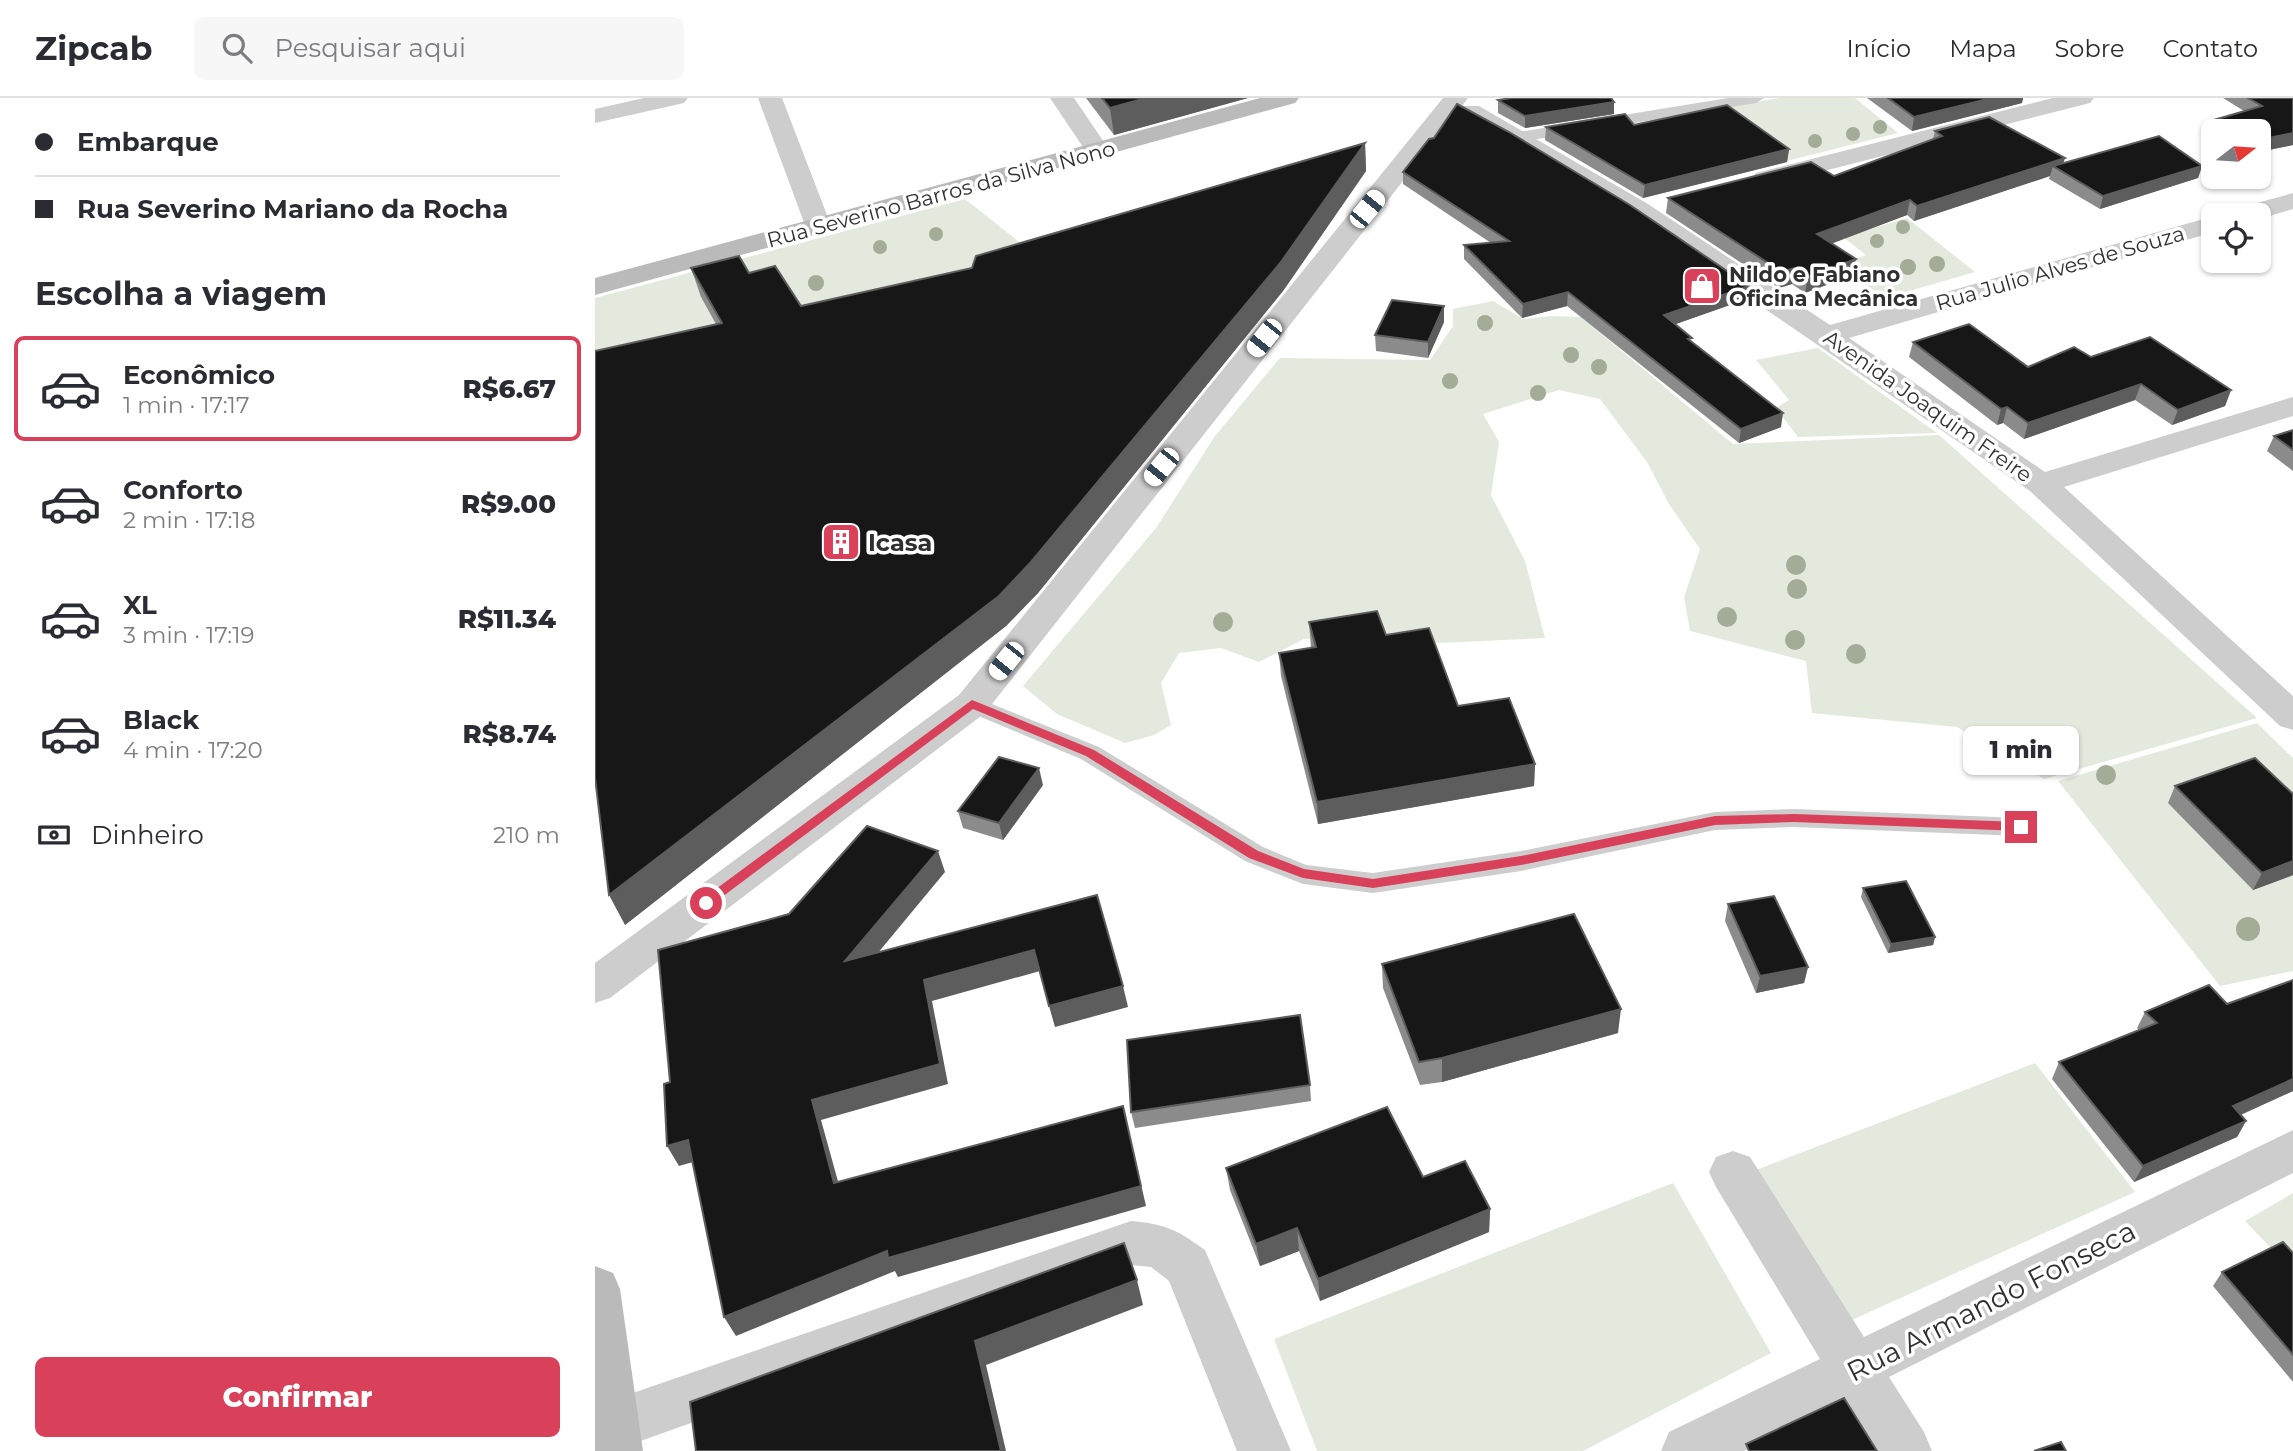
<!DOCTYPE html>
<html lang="pt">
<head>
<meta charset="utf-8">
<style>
	body { margin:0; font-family:Montserrat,sans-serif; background:#f7f7f7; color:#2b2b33; height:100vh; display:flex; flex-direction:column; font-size:26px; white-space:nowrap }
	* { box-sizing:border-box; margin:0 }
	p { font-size:23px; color:#7c7c81 }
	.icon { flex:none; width:38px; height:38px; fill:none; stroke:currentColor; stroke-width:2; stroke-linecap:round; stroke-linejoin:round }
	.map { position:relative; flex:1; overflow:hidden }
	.details { display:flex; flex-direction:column; background:#fff; width:595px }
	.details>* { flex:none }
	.top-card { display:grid; align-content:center; height:154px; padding:0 35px; background:#fff }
	.needle { width:46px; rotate:73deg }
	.buttons { position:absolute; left:1606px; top:21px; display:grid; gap:14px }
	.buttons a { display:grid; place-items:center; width:70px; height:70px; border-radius:10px; background:#fff; box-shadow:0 2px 5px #0004; font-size:35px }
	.end { position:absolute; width:32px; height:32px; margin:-16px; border:9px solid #d94059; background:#fff; box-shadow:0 0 0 4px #fff }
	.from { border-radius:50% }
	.bubble { position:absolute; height:49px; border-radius:10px; background:#fff; box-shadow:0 2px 5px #0004; font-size:23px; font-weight:800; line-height:49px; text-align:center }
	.car { position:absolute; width:21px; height:42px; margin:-21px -10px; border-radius:9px; box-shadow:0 0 5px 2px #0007; background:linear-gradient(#fff 24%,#345 0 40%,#fff 0 76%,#345 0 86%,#fff 0) }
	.top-card b { display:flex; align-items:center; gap:24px; height:66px; font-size:26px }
	.top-card b+b { border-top:2px solid #e1e1e2 }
	.top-card i { width:18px; height:18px; background:#2b2b33 }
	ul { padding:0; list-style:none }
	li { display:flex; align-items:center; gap:21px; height:105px; margin:0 14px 10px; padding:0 21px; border:4px solid transparent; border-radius:10px }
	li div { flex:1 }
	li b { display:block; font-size:26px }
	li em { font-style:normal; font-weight:800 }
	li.on { border-color:#d94059 }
	li>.icon { width:63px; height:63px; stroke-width:1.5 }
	h2 { padding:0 35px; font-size:32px; line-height:84px }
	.pay { display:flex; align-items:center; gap:18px; height:77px; padding:0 35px; font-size:26px }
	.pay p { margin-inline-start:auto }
	.action { display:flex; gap:14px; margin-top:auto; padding:14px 35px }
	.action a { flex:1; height:80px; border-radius:10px; background:#d94059; color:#fff; font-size:28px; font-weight:800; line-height:80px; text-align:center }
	header { display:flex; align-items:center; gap:42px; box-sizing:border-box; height:98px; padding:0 35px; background:#fff; border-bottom:2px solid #e1e1e2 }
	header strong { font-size:33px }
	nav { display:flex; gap:38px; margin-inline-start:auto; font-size:24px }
	.search { width:490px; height:63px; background:#f7f7f7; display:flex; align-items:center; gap:18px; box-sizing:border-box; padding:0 24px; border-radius:10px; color:#7c7c81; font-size:26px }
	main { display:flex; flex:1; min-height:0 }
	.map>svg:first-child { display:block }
	.green { fill:#e4e9dd }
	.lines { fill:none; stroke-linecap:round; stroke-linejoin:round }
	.lane { fill:#cdcdcd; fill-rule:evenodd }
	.street { fill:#cdcdcd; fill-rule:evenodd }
	.secondary { fill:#bababa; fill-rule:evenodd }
	.tree { fill:#a3ac96 }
	.wall { fill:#8b8b8b }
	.shaded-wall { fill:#5d5d5d }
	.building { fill:#171717; stroke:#5d5d5d; stroke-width:2 }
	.route { fill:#d94059 }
	.labels { text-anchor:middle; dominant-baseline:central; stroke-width:7; stroke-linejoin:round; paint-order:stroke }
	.far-street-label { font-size:21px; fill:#303030; stroke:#fff }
	.far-poi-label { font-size:21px; font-weight:bold; fill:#303030; stroke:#fff; text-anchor:start }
	.poi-label { font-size:24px; font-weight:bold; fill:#303030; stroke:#fff; text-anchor:start }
	.near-street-label { font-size:28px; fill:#303030; stroke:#fff }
</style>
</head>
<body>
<header>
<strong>Zipcab</strong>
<div class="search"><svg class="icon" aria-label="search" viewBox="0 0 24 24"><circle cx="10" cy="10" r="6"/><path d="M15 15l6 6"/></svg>Pesquisar aqui</div>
<nav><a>Início</a><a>Mapa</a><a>Sobre</a><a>Contato</a></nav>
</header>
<main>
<section class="details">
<div class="top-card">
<b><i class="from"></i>Embarque</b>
<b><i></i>Rua Severino Mariano da Rocha</b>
</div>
<h2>Escolha a viagem</h2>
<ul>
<li class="on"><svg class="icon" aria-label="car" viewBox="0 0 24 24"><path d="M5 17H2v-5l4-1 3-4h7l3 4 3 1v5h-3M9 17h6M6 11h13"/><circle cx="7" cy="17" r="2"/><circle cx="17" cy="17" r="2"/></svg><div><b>Econômico</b><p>1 min · 17:17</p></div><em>R$6.67</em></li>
<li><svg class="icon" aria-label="car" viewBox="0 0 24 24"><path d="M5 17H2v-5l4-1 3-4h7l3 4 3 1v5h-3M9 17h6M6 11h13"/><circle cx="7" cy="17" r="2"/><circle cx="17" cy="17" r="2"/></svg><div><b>Conforto</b><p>2 min · 17:18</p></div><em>R$9.00</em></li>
<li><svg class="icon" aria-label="car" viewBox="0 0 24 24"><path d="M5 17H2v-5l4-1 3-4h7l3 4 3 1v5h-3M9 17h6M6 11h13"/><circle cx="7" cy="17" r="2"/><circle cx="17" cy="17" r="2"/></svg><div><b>XL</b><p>3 min · 17:19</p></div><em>R$11.34</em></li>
<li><svg class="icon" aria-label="car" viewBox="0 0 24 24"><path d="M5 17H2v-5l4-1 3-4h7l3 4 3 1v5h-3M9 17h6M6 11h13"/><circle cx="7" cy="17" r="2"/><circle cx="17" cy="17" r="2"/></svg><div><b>Black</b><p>4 min · 17:20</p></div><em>R$8.74</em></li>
</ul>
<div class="pay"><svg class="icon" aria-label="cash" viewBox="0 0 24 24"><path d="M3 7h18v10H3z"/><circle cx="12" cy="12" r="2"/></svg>Dinheiro<p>210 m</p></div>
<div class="action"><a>Confirmar</a></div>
</section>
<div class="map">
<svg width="1698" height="1353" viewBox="0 0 1698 1353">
	<rect width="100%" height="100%" fill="#fff"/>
	<g class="green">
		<path d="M1184 0H1260L1303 35 1049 99 955 41Z"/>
		<path d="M370 101 452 166 0 283V200Z"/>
		<path d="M1312 120 1380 174 1290 200 1243 167 1271 157 1248 139Z"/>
		<path d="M898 203 928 221 956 218 986 219 1138 346 1344 337 1662 620 1449 681 1362 629 1217 615 1211 563 1095 533 1089 499 1105 451 1074 406 1052 364 1005 301 964 292 888 316 904 344 896 397 930 463 950 540 821 546 783 535 709 541 664 564 626 550 584 555 566 585 576 627 559 637 530 645 462 616 428 588 561 430 620 338 685 260 835 262 858 228V211Z"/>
		<path d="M1223 250 1342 335 1203 339 1181 310 1194 302 1161 262Z"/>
		<path d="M1662 625 1698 660V873L1625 888 1463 683Z"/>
		<path d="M1440 965 1540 1094 1248 1226 1153 1075Z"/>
		<path d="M1078 1085 1176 1255 988 1353H722L679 1241Z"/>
		<path d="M1698 1095V1173L1650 1123Z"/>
	</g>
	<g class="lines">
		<g class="lane">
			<path d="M1133 0H1169L1161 5 924 44 916 39 924 34Z"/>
			<path d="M377 598 504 649 668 749 711 767 778 775 926 753 1120 714 1199 711 1426 720 1435 722 1439 729 1435 736 1426 738 1199 729 1120 732 926 773 778 795 708 786 650 763 486 661 369 612 365 606 369 600Z"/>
		</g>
		<g class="street">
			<path d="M49 0H93L89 5 0 25V11Z"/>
			<path d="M163 0H187L237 130 233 136H215L211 130Z"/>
			<path d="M455 0H479L515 53 512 58H494Z"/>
			<path d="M848 0H873L867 8H884L1053 106 1235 227 1619 118V134L1254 240 1450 374 1698 299V318L1469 389 1698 598V632L1685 628 1435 393 1035 118 866 18 863 13 390 615 15 900 0 905V865L364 597Z"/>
			<path d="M1458 0H1499L1495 5 1170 88 1161 85 1157 80 1161 75Z"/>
			<path d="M1698 95V111L1664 121V117H1636L1640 111Z"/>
			<path d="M1698 1032V1075L1294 1279 1329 1334 1337 1353H1280L1249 1302 1149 1353H1066L1074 1334 1225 1261 1121 1089 1114 1074 1121 1059 1138 1053 1155 1059 1269 1239Z"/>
			<path d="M536 1123C570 1126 583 1132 610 1152L696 1353H642L574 1183 556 1169 536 1167 18 1353 0 1346V1308Z"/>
		</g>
		<g class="secondary">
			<path d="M665 0H704L700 5 0 197V180Z"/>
			<path d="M0 1168 18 1175 25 1191 48 1353H0Z"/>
		</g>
	</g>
	<g class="tree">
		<circle cx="1285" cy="29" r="7"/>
		<circle cx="1258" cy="36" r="7"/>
		<circle cx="1220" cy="43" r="7"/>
		<circle cx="1308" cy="129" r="7"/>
		<circle cx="341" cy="136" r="7"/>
		<circle cx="1282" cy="143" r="7"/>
		<circle cx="285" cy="149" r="7"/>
		<circle cx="1342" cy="166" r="8"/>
		<circle cx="1313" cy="169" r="8"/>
		<circle cx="221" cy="185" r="8"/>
		<circle cx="890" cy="225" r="8"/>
		<circle cx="976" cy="257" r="8"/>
		<circle cx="1004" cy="269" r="8"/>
		<circle cx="855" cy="283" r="8"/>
		<circle cx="943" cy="295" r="8"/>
		<circle cx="1201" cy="467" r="10"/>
		<circle cx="1202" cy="491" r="10"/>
		<circle cx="1132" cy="519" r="10"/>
		<circle cx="628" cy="524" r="10"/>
		<circle cx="1200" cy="542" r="10"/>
		<circle cx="1261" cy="556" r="10"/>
		<circle cx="1511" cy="677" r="10"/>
		<circle cx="1653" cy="831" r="12"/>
	</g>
	<g class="wall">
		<path d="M491 0H653L519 37Z"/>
		<path d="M1272 0H1428L1427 5 1317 33Z"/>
		<path d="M1628 0H1698V47L1664 54V33H1619V50L1615 35 1619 22 1649 13Z"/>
		<path d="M903 2 1019 16 930 30 903 15Z"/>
		<path d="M1039 27 1194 51 1192 64 1048 100 950 42 951 29Z"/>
		<path d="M1340 33 1468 65 1607 68 1603 80 1505 111 1454 81 1455 78 1319 123 1312 117 1237 145 1258 177 1210 195 1197 186 1184 190 1071 115 1073 100 1239 78 1338 41Z"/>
		<path d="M770 45 771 73 688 193 443 495 411 528 30 827 121 226 106 199 96 170 154 175 206 208 377 170Z"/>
		<path d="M808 74 1152 201 1080 226 1097 245 1186 329 1144 345 972 208 927 220 869 161V147L896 145 808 86Z"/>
		<path d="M849 224 833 260 781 253 780 237Z"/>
		<path d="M1318 244 1433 269 1496 259 1636 292 1630 308 1577 327 1540 302 1429 341 1408 325 1402 327 1314 259Z"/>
		<path d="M1698 332V373L1672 353 1679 338Z"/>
		<path d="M714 524 791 537 863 608 940 666 939 688 723 726 686 578 684 555 716 550Z"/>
		<path d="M448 687 408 742 368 730 363 713Z"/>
		<path d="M1580 688 1698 777 1658 792 1573 705Z"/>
		<path d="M1268 790 1340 839 1338 847 1293 855 1266 799Z"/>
		<path d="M1133 806 1213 869 1209 885 1161 895 1130 823Z"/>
		<path d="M787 866 1023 935 847 984 825 987 788 890Z"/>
		<path d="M1698 882V993L1646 1017 1651 1023 1642 1039 1539 1084 1457 981 1464 964 1544 932 1542 930 1550 914 1632 906Z"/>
		<path d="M715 987 716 1003 540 1030 536 1014Z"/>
		<path d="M631 1070 828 1079 895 1111 894 1134 725 1203 704 1153 665 1168 635 1092Z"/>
		<path d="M1698 1155V1284L1618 1188 1627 1174Z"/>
	</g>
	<g class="shaded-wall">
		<path d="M551 0H653L519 37 515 10Z"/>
		<path d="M1397 0H1428L1427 5 1317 33 1319 19Z"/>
		<path d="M1019 4V16L930 30V18Z"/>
		<path d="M1698 35V47L1664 54V42Z"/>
		<path d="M770 45 771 73 688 193 443 495 411 528 30 827 14 797Z"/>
		<path d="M1194 51 1192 64 1048 100 1050 87Z"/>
		<path d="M1470 60 1466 73 1458 68 1455 78 1319 123 1322 108Z"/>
		<path d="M1607 68 1603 80 1505 111 1508 98Z"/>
		<path d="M1315 102 1312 117 1220 152 1222 136Z"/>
		<path d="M1261 161 1258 177 1210 195 1213 179Z"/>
		<path d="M1199 170 1197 186 1184 190 1187 174Z"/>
		<path d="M1154 188 1152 201 1067 231 1069 217Z"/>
		<path d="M973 194 972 208 927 220 928 206Z"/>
		<path d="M849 208V224L833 260V244Z"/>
		<path d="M1546 286 1540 302 1429 341 1433 325Z"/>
		<path d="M1636 292 1630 308 1577 327 1583 312Z"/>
		<path d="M1412 309 1408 325 1402 327 1406 311Z"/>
		<path d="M1188 315 1186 329 1144 345 1146 331Z"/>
		<path d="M940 666 939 688 723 726 722 704Z"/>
		<path d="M444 670 448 687 408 742 404 725Z"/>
		<path d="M343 753 350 774 258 885 250 863Z"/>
		<path d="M1698 763V777L1658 792 1667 775Z"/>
		<path d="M1340 839 1338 847 1293 855 1296 846Z"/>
		<path d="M439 852 445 873 337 903 353 986 226 1022 249 1105 239 1085 217 1002 329 882Z"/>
		<path d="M1213 869 1209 885 1161 895 1165 878Z"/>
		<path d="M528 888 533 909 460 929 454 908Z"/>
		<path d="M1026 911 1023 935 847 984V960Z"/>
		<path d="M1698 981V993L1629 1024 1638 1008Z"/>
		<path d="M528 1008 551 1108 303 1179 300 1173 141 1238 129 1219Z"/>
		<path d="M1651 1023 1642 1039 1539 1084 1548 1068Z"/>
		<path d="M93 1042 105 1062 84 1068 72 1048Z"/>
		<path d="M895 1111 894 1134 725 1203 723 1181Z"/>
		<path d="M702 1130 704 1153 665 1168 661 1146Z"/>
		<path d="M542 1182 548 1207 391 1267 411 1353H406L380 1243Z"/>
	</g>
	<g class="building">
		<path d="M507 0H551L515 10Z"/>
		<path d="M917 0H1016L1019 4 930 18 903 2Z"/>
		<path d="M1293 0H1397L1319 19Z"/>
		<path d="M1653 0H1698V35L1664 42V33H1622L1619 22 1667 8Z"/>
		<path d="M862 6 914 34 1035 107 1154 188 1069 217 1097 240 1093 241 1188 315 1146 331 973 194 928 206 869 147 914 143 808 74 834 41 839 40Z"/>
		<path d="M1132 7 1194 51 1050 87 951 29 1030 16 1039 27Z"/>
		<path d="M1394 19 1470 60 1322 108 1315 102 1222 136 1261 161 1213 179 1199 170 1187 174 1073 100 1216 64 1239 78 1347 38 1340 33Z"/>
		<path d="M1564 38 1607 68 1508 98 1458 68Z"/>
		<path d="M770 45 686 164 436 464 404 498 14 797 0 679V253L127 225 96 170 144 158 154 175 180 168 206 208 377 170 381 158Z"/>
		<path d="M797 202 849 208 833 244 780 237Z"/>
		<path d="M1374 226 1433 269 1479 249 1496 259 1555 239 1636 292 1583 312 1546 286 1433 325 1412 309 1406 311 1318 244Z"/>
		<path d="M1698 332V352L1679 338Z"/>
		<path d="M782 513 791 537 834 530 863 608 914 600 940 666 722 704 684 555 721 549 714 524Z"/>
		<path d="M404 659 444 670 404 725 363 713Z"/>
		<path d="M1660 660 1698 696V763L1667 775 1580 688Z"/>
		<path d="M272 728 343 753 250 863 502 797 528 888 454 908 439 852 329 882 345 966 217 1002 239 1085 528 1008 546 1088 293 1160 292 1153 129 1219 93 1042 72 1048 69 986 75 984 63 852 194 816Z"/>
		<path d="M1311 783 1340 839 1296 846 1268 790Z"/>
		<path d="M1179 798 1213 869 1165 878 1133 806Z"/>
		<path d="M979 816 1026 911 847 960 824 964 787 866Z"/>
		<path d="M1698 882V981L1638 1008 1651 1023 1548 1068 1464 964 1562 925 1550 914 1614 887 1632 906Z"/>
		<path d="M705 917 715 987 536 1014 532 942Z"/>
		<path d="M792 1009 828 1079 870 1063 895 1111 723 1181 702 1130 661 1146 631 1070Z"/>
		<path d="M1688 1144 1698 1155V1257L1627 1174Z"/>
		<path d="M529 1145 542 1182 380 1243 406 1353H101L95 1304Z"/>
		<path d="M1249 1300 1282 1353H1154L1151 1346Z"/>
		<path d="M1466 1344 1471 1353H1439Z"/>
	</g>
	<path class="route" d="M377 602 499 652 663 753 709 771 778 781 926 758 1120 718 1199 716 1426 724 1432 729 1426 733 1199 724 1120 727 926 767 778 790 708 780 654 760 491 658 378 611 115 808H106V802Z"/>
	<defs>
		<g id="shop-square" transform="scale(2.0125)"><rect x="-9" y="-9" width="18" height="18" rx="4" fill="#d94059" stroke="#fff"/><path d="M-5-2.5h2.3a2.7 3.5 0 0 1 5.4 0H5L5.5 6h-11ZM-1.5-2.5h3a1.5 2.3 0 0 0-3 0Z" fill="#fff"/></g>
		<g id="building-square" transform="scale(2.0125)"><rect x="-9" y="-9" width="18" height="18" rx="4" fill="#d94059" stroke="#fff"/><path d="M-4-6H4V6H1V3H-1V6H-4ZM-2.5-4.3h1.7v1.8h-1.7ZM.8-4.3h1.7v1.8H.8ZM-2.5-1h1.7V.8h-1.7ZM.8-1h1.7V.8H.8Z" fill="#fff"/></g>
	</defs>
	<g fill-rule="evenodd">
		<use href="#shop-square" x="1107" y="188"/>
		<use href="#building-square" x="246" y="444"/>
	</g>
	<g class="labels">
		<g class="far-street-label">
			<text transform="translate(346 96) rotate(-15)">Rua Severino Barros da Silva Nono</text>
			<text transform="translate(1465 170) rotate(-16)">Rua Julio Alves de Souza</text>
			<text transform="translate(1333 308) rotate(35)">Avenida Joaquim Freire</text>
		</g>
		<g class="far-poi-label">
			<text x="1134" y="176">Nildo e Fabiano<tspan x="1134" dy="24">Oficina Mecânica</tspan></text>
		</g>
		<g class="poi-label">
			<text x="273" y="444">Icasa</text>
		</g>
		<g class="near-street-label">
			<text transform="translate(1396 1203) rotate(-27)">Rua Armando Fonseca</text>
		</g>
	</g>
</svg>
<div class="buttons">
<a><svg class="needle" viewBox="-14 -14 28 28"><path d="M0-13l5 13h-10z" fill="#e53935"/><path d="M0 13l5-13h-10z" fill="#7c7c81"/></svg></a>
<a><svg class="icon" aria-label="locate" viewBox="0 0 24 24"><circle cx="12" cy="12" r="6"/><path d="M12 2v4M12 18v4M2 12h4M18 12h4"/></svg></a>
</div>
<i class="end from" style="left:111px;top:805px"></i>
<i class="end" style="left:1426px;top:729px"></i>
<div class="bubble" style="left:1368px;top:628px;width:116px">1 min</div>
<i class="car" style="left:772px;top:111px;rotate:39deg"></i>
<i class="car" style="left:669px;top:240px;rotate:219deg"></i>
<i class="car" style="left:566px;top:369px;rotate:219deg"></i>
<i class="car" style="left:411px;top:563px;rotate:219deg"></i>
</div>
</main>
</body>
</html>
